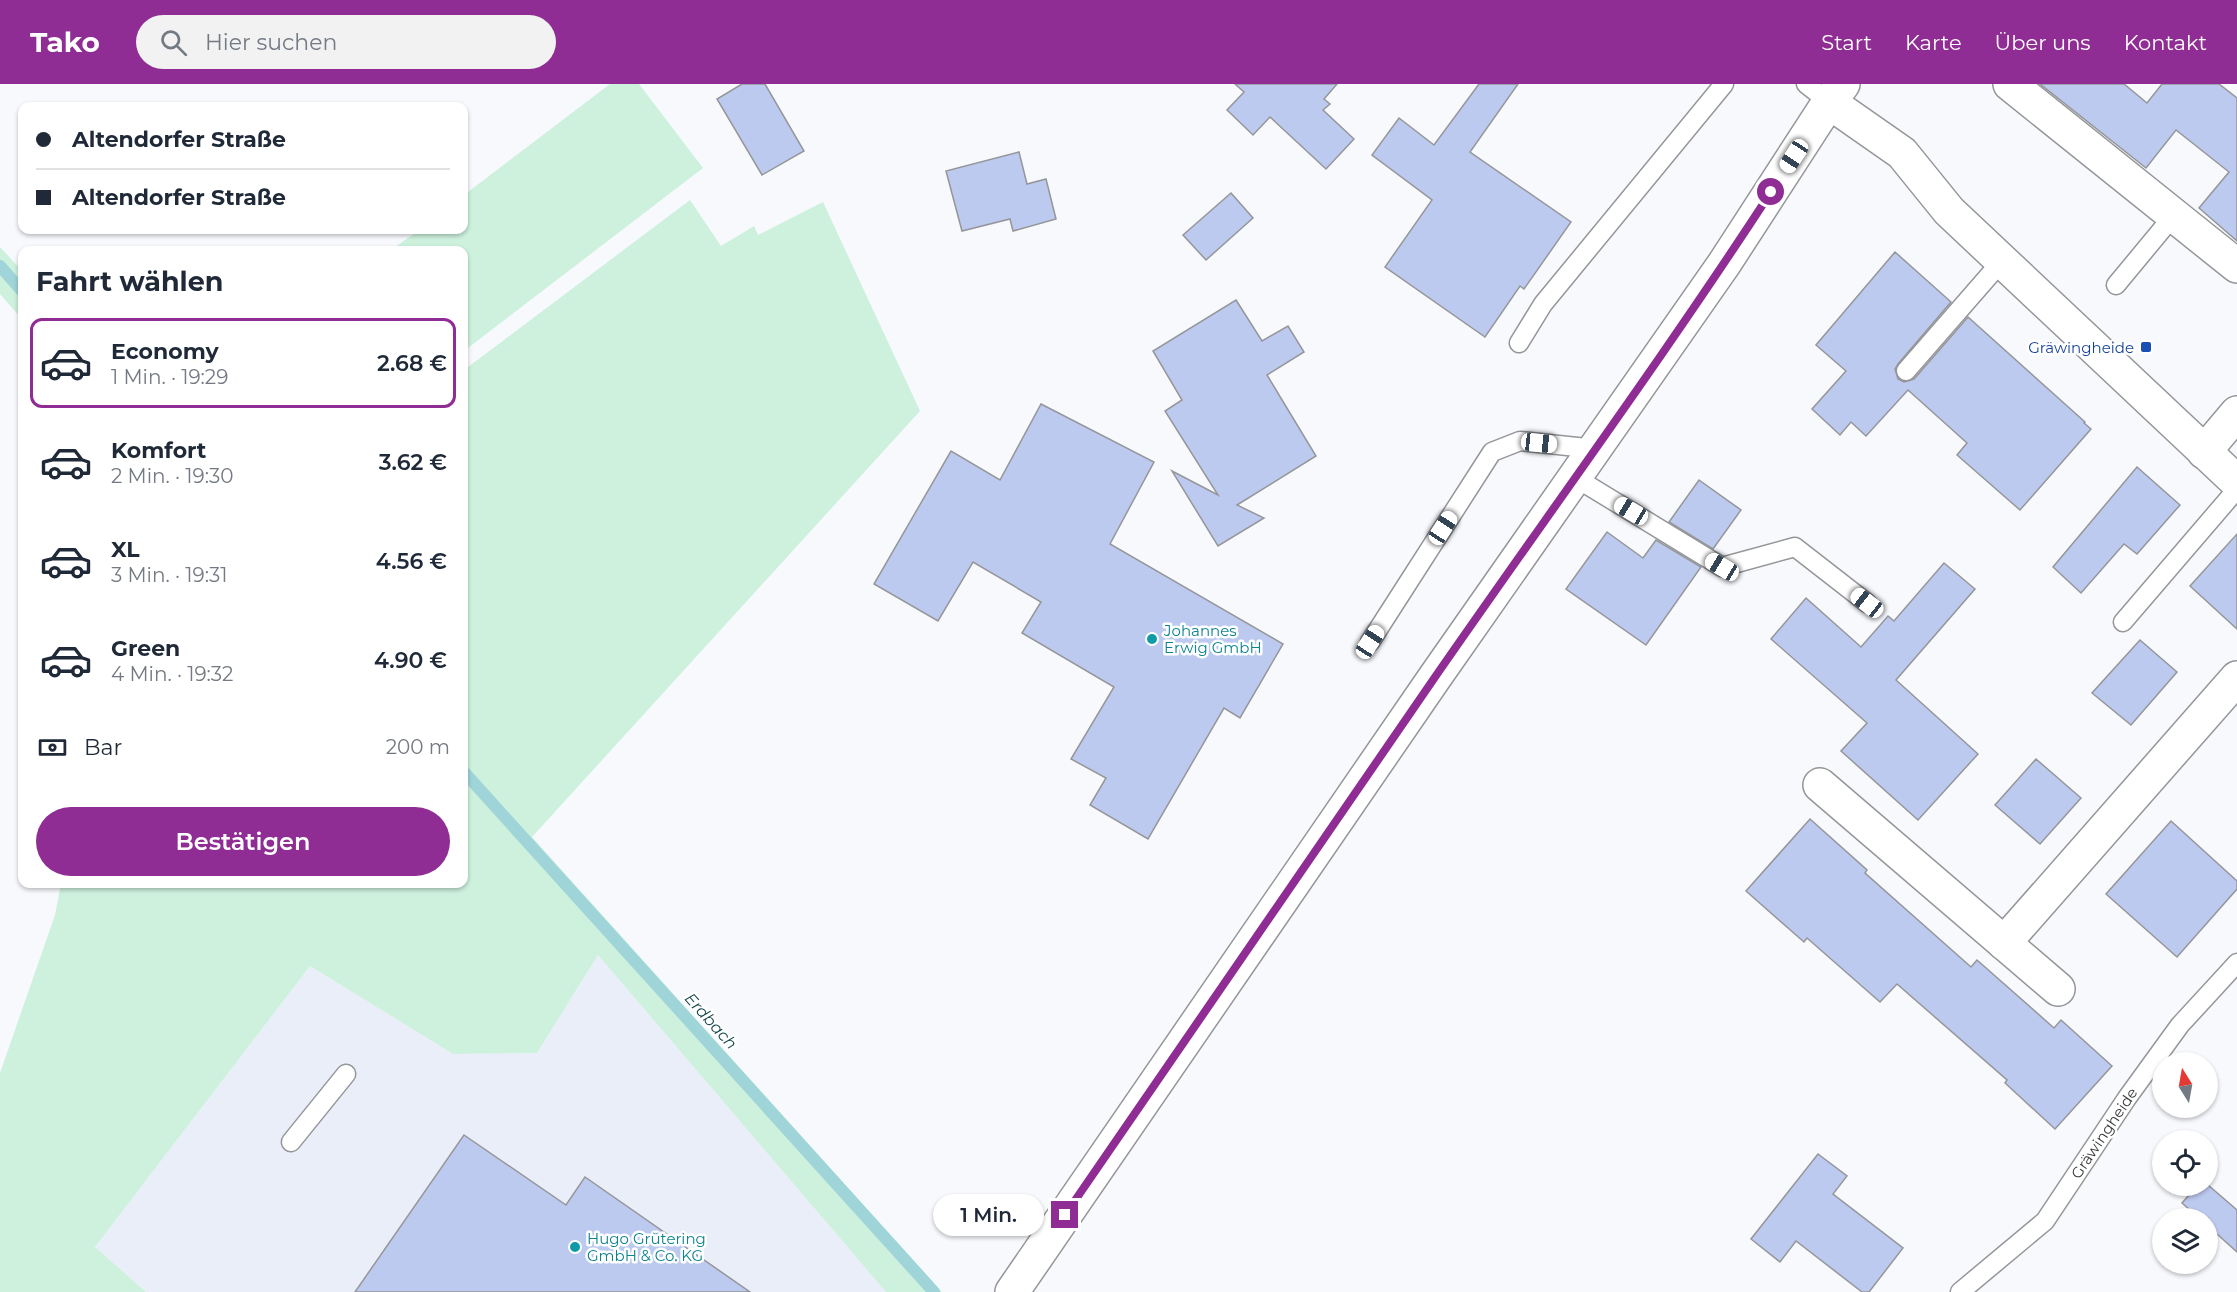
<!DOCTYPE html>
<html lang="de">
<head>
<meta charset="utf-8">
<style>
	body { margin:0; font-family:Montserrat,sans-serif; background:#f2f2f3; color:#1f2937; height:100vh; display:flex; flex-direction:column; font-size:22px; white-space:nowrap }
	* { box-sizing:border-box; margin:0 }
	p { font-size:20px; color:#747a83 }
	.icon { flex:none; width:33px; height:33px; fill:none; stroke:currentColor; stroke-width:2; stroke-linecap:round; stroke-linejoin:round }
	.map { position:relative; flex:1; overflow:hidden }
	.details { position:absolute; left:18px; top:162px; width:450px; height:642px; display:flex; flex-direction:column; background:#fff; border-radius:12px; box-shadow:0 2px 4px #0004 }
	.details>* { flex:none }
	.top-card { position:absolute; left:18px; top:18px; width:450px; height:132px; border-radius:12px; box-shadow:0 2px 4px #0004; display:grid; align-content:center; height:132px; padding:0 18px; background:#fff }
	.needle { width:39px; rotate:349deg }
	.tools { position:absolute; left:2152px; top:968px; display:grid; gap:12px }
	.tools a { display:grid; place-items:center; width:66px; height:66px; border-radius:50%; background:#fff; box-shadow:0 2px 4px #0004; font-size:30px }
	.end { position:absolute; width:27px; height:27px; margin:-14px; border:8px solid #902d94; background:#fff; box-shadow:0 0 0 3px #fff }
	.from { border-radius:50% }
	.bubble { position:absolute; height:42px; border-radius:21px; background:#fff; box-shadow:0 2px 4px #0004; font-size:20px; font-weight:600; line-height:42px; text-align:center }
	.car { position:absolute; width:18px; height:36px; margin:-18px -9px; border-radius:8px; box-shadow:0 0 4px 2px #0007; background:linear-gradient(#fff 24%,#345 0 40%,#fff 0 76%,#345 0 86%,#fff 0) }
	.top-card b { display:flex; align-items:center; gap:21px; height:57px; font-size:22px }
	.top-card b+b { border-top:2px solid #e0e1e3 }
	.top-card i { width:15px; height:15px; background:#1f2937 }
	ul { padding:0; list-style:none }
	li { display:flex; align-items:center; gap:18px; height:90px; margin:0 12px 9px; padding:0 6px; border:3px solid transparent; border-radius:12px }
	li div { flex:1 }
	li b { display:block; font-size:22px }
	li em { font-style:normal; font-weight:600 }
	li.current { border-color:#902d94 }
	li>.icon { width:54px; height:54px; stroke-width:1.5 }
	h2 { padding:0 18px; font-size:27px; line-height:72px }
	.pay { display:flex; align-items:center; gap:15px; height:66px; padding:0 18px; font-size:22px }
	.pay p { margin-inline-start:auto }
	.button { display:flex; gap:12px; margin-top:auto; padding:12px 18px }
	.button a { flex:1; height:69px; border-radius:36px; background:#902d94; color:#fff; font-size:24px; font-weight:600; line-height:69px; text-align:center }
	header { display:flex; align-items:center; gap:36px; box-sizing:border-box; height:84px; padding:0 30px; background:#902d94; color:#fff }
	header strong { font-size:28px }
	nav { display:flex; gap:33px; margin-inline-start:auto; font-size:21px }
	.search { width:420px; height:54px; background:#f2f2f3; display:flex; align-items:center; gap:15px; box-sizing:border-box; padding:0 21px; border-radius:33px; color:#747a83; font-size:22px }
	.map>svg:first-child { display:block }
	.built { fill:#eaeef9 }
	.green { fill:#cdf1dd }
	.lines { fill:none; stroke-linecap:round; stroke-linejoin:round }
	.stream { stroke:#9fd4d9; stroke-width:12 }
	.building { fill:#bdcaf0; stroke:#959699; stroke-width:1.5 }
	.service-casing { stroke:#949699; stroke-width:21 }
	.minor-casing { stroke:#949699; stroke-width:36 }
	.tertiary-casing { stroke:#949699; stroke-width:36 }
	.service { stroke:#fff; stroke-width:18 }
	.minor { stroke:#fff; stroke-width:33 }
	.tertiary { stroke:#fff; stroke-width:33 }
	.route { stroke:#902d94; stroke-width:8 }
	.transit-dot { fill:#1a4fb4; stroke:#fff; stroke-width:2 }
	.culture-dot { fill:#0f9aa8; stroke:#fff; stroke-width:2 }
	.labels { text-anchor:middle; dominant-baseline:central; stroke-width:5; stroke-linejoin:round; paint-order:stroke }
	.transit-label { font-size:15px; fill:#164399; stroke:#fff; text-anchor:end }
	.culture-label { font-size:15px; fill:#0d838f; stroke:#fff; text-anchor:start }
	.street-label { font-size:15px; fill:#383839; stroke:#fff }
	.water-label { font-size:16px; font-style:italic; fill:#16464b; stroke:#fff }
</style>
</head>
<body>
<header>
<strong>Tako</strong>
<div class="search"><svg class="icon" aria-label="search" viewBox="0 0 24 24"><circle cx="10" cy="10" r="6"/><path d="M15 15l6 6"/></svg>Hier suchen</div>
<nav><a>Start</a><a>Karte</a><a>Über uns</a><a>Kontakt</a></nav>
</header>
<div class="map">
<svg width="2237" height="1208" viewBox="0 0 2237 1208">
	<rect width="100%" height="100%" fill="#f8f9fd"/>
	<path class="built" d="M598 871 886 1208H146L95 1163 310 882 453 970 537 969Z"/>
	<g class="green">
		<path d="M610 0H639L703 84 464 267V166H391L419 146H464V111Z"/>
		<path d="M690 116 721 162 754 142 758 151 823 118 920 327 532 753 942 1208H886L598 871 537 969 453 970 310 882 95 1163 146 1208H0V989L55 831 61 800H464V286Z"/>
		<path d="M0 163 22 187V235L0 210Z"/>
	</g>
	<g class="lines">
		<g class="stream">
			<path d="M0 182 22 207"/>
			<path d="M464 688 934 1208"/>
		</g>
	</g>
	<g class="building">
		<path d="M742 0H765L804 67 762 91 717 15Z"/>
		<path d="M1235 0H1337L1324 15 1330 20 1323 26 1354 55 1326 85 1270 33 1253 51 1227 26 1244 8Z"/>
		<path d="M1479 0H1518L1470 68 1571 138 1524 205 1520 202 1485 253 1385 183 1432 116 1372 71 1399 34 1434 61Z"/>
		<path d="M2040 0H2124L2147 19 2162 0H2219L2237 14V157L2199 124 2229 88 2176 46 2146 84Z"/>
		<path d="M1019 68 1027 100 1046 95 1056 135 1013 147 1010 135 962 147 946 87Z"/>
		<path d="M1231 109 1253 134 1206 176 1183 151Z"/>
		<path d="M1895 168 1951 218 1898 280 1895 285 1898 295 1904 298 1914 295 1968 233 2085 338 2084 339 2091 345 2020 426 1957 371 1967 359 1908 306 1866 352 1851 338 1840 351 1812 325 1846 287 1816 261Z"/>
		<path d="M1236 216 1262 257 1288 242 1304 268 1267 291 1316 372 1237 421 1264 434 1218 462 1172 387 1218 411 1165 327 1182 316 1153 267Z"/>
		<path d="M1041 320 1154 378 1110 460 1283 560 1240 634 1224 624 1148 755 1090 721 1106 694 1071 675 1114 603 1022 549 1041 518 973 478 938 537 874 500 951 367 1000 396Z"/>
		<path d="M2137 383 2180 421 2137 470 2124 460 2081 509 2053 483Z"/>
		<path d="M1699 396 1741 426 1713 465 1669 438Z"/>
		<path d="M1607 448 1643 474 1656 456 1701 483 1646 561 1566 505Z"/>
		<path d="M2237 450V545L2190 502Z"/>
		<path d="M1944 479 1975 505 1896 596 1978 670 1918 736 1841 667 1867 639 1771 555 1806 514 1861 563 1888 532 1894 537Z"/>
		<path d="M2140 556 2177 588 2131 641 2092 609Z"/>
		<path d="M2036 675 2081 714 2040 760 1995 721Z"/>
		<path d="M1810 735 1867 786 1865 789 1971 883 1977 876 2054 944 2061 936 2112 982 2055 1045 2005 999 2007 996 1897 900 1880 918 1807 854 1804 858 1746 807Z"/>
		<path d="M2171 737 2237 797V805L2177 873 2106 810Z"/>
		<path d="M464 1051 566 1121 585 1093 750 1208H355Z"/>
		<path d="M1818 1070 1847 1092 1833 1110 1903 1164 1869 1208H1862L1796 1157 1780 1178 1751 1155Z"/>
		<path d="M2198 1101H2208L2237 1126V1168L2208 1142V1134H2199L2182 1119Z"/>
	</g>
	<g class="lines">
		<g class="service-casing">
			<g id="service">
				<path d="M1806 0 1829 18"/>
				<path d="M2116 201 2174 131"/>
				<path d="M1519 259 1543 220 1724 0"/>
				<path d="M1906 287 2001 178"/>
				<path d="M1576 394 1722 483 1795 463 1867 519"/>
				<path d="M2123 538 2237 405"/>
				<path d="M1370 558 1492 368 1520 357 1596 365"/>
				<path d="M291 1058 346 990"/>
				<path d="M1960 1208 2045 1137 2127 1014 2180 941 2237 879"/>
			</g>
		</g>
		<g class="minor-casing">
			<g id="minor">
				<path d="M2010 0 2237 182"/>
				<path d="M1829 18 1902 69 1949 127 2237 398"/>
				<path d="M2204 368 2237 329"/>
				<path d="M1820 701 2058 905"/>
				<path d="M2004 859 2237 594"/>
			</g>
		</g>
		<g class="tertiary-casing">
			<path id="tertiary" d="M1012 1208 1435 593 1724 180 1829 18 1843 0"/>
		</g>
		<use href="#service" class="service"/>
		<use href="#minor" class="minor"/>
		<use href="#tertiary" class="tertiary"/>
	</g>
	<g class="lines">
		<path class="route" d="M1065 1131C1188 953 1310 774 1433 596 1546 433 1663 274 1771 108"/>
	</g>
	<rect class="transit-dot" x="2140" y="257" width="12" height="12" rx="3"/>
	<g class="culture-dot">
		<circle cx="1152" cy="555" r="6"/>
		<circle cx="575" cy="1163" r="6"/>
	</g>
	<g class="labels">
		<g class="transit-label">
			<text x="2134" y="263">Gräwingheide</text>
		</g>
		<g class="culture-label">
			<text x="1164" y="546">Johannes<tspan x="1164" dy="17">Erwig GmbH</tspan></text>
			<text x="587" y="1154">Hugo Grütering<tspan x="587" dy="17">GmbH &amp; Co. KG</tspan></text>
		</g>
		<g class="street-label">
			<text transform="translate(2104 1049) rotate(-56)">Gräwingheide</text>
		</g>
		<g class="water-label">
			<text transform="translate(711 937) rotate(48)">Erdbach</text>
		</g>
	</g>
</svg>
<div class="tools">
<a><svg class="needle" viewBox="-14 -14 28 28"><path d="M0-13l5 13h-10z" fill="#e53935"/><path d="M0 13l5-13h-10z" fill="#747a83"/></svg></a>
<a><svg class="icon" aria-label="locate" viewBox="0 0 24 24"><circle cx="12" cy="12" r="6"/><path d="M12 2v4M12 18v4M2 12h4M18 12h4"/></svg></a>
<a><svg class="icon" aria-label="layers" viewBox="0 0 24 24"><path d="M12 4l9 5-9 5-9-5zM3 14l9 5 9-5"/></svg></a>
</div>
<i class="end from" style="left:1771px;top:108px"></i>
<i class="end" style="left:1065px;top:1131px"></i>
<div class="bubble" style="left:933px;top:1110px;width:111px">1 Min.</div>
<i class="car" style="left:1794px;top:72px;rotate:213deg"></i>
<i class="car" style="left:1539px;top:359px;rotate:96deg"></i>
<i class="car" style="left:1631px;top:427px;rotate:301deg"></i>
<i class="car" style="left:1443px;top:444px;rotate:33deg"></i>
<i class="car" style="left:1722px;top:483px;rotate:301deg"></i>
<i class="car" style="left:1867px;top:519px;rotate:308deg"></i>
<i class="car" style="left:1370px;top:558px;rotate:33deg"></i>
<div class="top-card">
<b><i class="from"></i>Altendorfer Straße</b>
<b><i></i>Altendorfer Straße</b>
</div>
<section class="details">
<h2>Fahrt wählen</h2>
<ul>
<li class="current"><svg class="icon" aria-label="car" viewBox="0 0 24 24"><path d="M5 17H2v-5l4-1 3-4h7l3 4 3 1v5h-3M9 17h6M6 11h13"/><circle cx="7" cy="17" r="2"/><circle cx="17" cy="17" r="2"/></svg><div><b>Economy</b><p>1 Min. · 19:29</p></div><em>2.68 €</em></li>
<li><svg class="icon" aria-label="car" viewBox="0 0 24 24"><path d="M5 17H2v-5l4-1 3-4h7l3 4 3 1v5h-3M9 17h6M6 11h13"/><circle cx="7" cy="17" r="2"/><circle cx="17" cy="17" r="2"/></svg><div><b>Komfort</b><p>2 Min. · 19:30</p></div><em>3.62 €</em></li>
<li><svg class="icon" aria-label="car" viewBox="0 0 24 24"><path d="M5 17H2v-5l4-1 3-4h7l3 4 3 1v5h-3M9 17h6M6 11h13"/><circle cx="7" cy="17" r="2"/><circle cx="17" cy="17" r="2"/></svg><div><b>XL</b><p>3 Min. · 19:31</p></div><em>4.56 €</em></li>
<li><svg class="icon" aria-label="car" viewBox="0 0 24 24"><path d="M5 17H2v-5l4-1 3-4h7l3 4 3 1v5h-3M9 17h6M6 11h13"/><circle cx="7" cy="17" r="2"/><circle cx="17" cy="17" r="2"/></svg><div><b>Green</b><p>4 Min. · 19:32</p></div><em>4.90 €</em></li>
</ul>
<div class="pay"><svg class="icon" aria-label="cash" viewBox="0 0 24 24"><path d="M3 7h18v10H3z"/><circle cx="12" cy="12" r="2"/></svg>Bar<p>200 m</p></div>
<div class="button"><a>Bestätigen</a></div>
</section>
</div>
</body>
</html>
